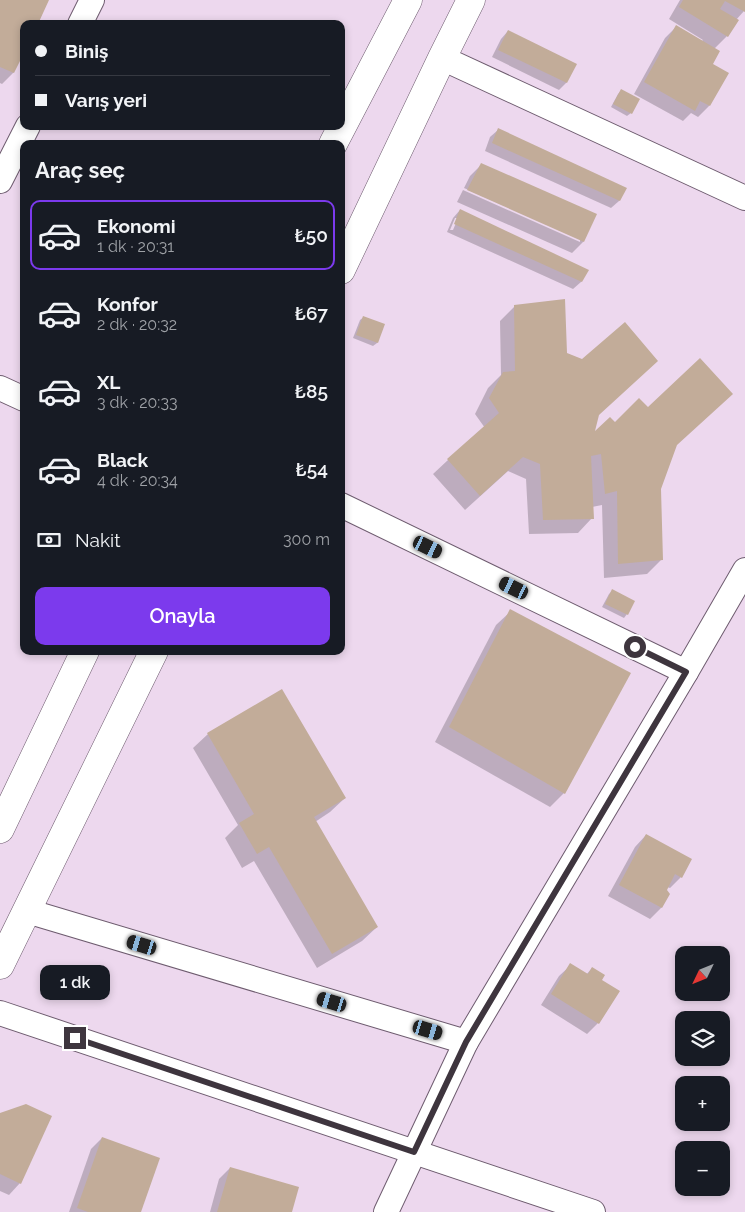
<!DOCTYPE html>
<html lang="tr">
<head>
<meta charset="utf-8">
<style>
	body { margin:0; font-family:Raleway,sans-serif; background:#242831; color:#f1f3f6; height:100vh; display:flex; flex-direction:column; font-size:19px; white-space:nowrap }
	* { box-sizing:border-box; margin:0 }
	p { font-size:16px; color:#9ea1a6 }
	.icon { flex:none; width:28px; height:28px; fill:none; stroke:currentColor; stroke-width:2; stroke-linecap:round; stroke-linejoin:round }
	.map { position:relative; flex:1; overflow:hidden }
	.details { position:absolute; left:20px; top:140px; width:325px; height:515px; display:flex; flex-direction:column; background:#171b24; border-radius:10px; box-shadow:0 2px 8px #0003 }
	.details>* { flex:none }
	.hud { position:absolute; left:20px; top:20px; width:325px; height:110px; border-radius:10px; box-shadow:0 2px 8px #0003; display:grid; align-content:center; height:110px; padding:0 15px; background:#171b24 }
	.needle { width:32px; rotate:227deg }
	.buttons { position:absolute; left:675px; top:946px; display:grid; gap:10px }
	.buttons a { display:grid; place-items:center; width:55px; height:55px; border-radius:10px; background:#171b24; box-shadow:0 2px 8px #0003; font-size:25px }
	.end { position:absolute; width:22px; height:22px; margin:-11px; border:6px solid #3e353e; background:#fff; box-shadow:0 0 0 2px #fff }
	.from { border-radius:50% }
	.bubble { position:absolute; height:35px; border-radius:10px; background:#171b24; box-shadow:0 2px 8px #0003; font-size:16px; font-weight:600; line-height:35px; text-align:center }
	.car { position:absolute; width:15px; height:30px; margin:-15px -8px; border-radius:6px; box-shadow:0 0 4px 1px #0007; background:linear-gradient(#222 24%,#8ab4d8 0 40%,#222 0 76%,#8ab4d8 0 86%,#222 0) }
	.hud b { display:flex; align-items:center; gap:18px; height:48px; font-size:19px }
	.hud b+b { border-top:1px solid #363941 }
	.hud i { width:12px; height:12px; background:#f1f3f6 }
	ul { padding:0; list-style:none }
	li { display:flex; align-items:center; gap:15px; height:70px; margin:0 10px 8px; padding:0 5px; border:2px solid transparent; border-radius:10px }
	li div { flex:1 }
	li b { display:block; font-size:19px }
	li em { font-style:normal; font-weight:600 }
	li.current { border-color:#7c3aed }
	li>.icon { width:45px; height:45px; stroke-width:1.5 }
	h2 { padding:0 15px; font-size:22px; line-height:60px }
	.pay { display:flex; align-items:center; gap:12px; height:55px; padding:0 15px; font-size:19px }
	.pay p { margin-inline-start:auto }
	.button { display:flex; gap:10px; margin-top:auto; padding:10px 15px }
	.button a { flex:1; height:58px; border-radius:10px; background:#7c3aed; color:#fff; font-size:20px; font-weight:600; line-height:58px; text-align:center }
	.map>svg:first-child { display:block }
	.shadow { fill:#0003; fill-rule:evenodd }
	.building { fill:#c2ac99 }
	.lines { fill:none; stroke-linecap:round; stroke-linejoin:round }
	.minor-casing { stroke:#6e5c6f; stroke-width:26 }
	.secondary-casing { stroke:#6e5c6f; stroke-width:29 }
	.minor { stroke:#fff; stroke-width:24 }
	.secondary { stroke:#fff; stroke-width:28 }
	.route { stroke:#3e353e; stroke-width:6 }
</style>
</head>
<body>
<div class="map">
<svg width="745" height="1212" viewBox="0 0 745 1212">
	<rect width="100%" height="100%" fill="#edd8ee"/>
	<g class="shadow">
		<path d="M0 0H48L24 24V50L13 73 2 84 0 83Z"/>
		<path d="M680 0H745L744 11 736 20 727 36 714 49 711 65 709 106 698 117 691 113 683 121 634 94 665 38 676 27 702 41 703 40 669 19Z"/>
		<path d="M508 31 575 64 566 83 559 90 492 57 501 39Z"/>
		<path d="M622 90 631 113 627 116 611 107 618 94Z"/>
		<path d="M498 130 625 189 619 201 611 208 485 151 490 137Z"/>
		<path d="M481 165 595 214 583 242 572 253 457 202 463 190 580 242V239L464 188 470 176Z"/>
		<path d="M460 210 587 270 581 282 573 289 447 232 453 218ZM455 218H458L453 230H450Z"/>
		<path d="M515 306 565 354 598 416 592 435 615 424 675 446 660 488 661 560 647 574 604 578 602 505 592 507V518L578 533 529 534 526 479 508 471 465 510 433 474 448 460 485 428 475 414 488 388 501 375 500 321Z"/>
		<path d="M364 317 384 325 377 343 373 346 353 338 360 320Z"/>
		<path d="M612 591 627 614 624 618 602 607 609 594Z"/>
		<path d="M511 611 564 793 550 807 435 742 496 625Z"/>
		<path d="M208 734 345 798 330 812 315 822 377 927 362 941 317 968 254 861 242 868 225 838 238 825 193 748Z"/>
		<path d="M646 835 681 877 670 888 667 887 661 908 650 919 608 896 635 847Z"/>
		<path d="M571 965 586 975 592 968 601 981 598 1023 587 1034 541 1005 559 976Z"/>
		<path d="M0 1115 20 1183 9 1195 0 1191Z"/>
		<path d="M102 1138 139 1212H69L91 1149Z"/>
		<path d="M230 1168 290 1212H210L219 1179Z"/>
	</g>
	<g class="building">
		<path d="M0 0H49L38 24H24V53L14 73 0 67Z"/>
		<path d="M683 0H745V12L725 1 720 9 739 20 728 37 679 7Z"/>
		<path d="M676 25 720 51 713 64 729 73 710 106 700 101 695 111 644 82Z"/>
		<path d="M508 30 577 64 567 83 498 50Z"/>
		<path d="M621 89 640 99 632 114 613 104Z"/>
		<path d="M498 128 627 188 620 201 492 143Z"/>
		<path d="M481 163 597 214 584 242 467 190Z"/>
		<path d="M460 209 589 270 582 282 454 224Z"/>
		<path d="M565 299 567 353 582 359 625 322 658 361 599 415 595 431 610 417 615 422 639 398 648 407 700 358 733 394 677 445 661 489 663 560 618 564 617 491 605 494 601 454 591 456 594 519 543 520 540 464 523 457 480 496 447 459 499 413 489 398 503 372 515 371 514 305Z"/>
		<path d="M363 316 385 324 378 343 356 335Z"/>
		<path d="M612 589 635 601 628 615 605 604Z"/>
		<path d="M510 609 631 673 565 794 449 727Z"/>
		<path d="M282 689 346 798 314 817 378 927 332 954 269 847 257 854 239 823 254 814 207 733Z"/>
		<path d="M646 834 692 859 682 878 675 874 667 890 670 894 662 908 619 885Z"/>
		<path d="M570 963 588 974 592 967 605 975 602 980 620 991 599 1024 551 994Z"/>
		<path d="M26 1104 52 1116 21 1184 0 1174V1113Z"/>
		<path d="M102 1137 160 1158 141 1212H88L77 1208Z"/>
		<path d="M230 1167 299 1187 292 1212H217Z"/>
	</g>
	<g class="lines">
		<g class="minor-casing">
			<g id="minor">
				<path d="M80 24 92 0"/>
				<path d="M442 58 745 198"/>
				<path d="M0 181 28 126"/>
				<path d="M0 388 24 399"/>
				<path d="M341 505 686 672"/>
				<path d="M27 911 466 1042"/>
				<path d="M0 1013 593 1212"/>
				<path d="M386 1212 466 1042 686 672 745 570"/>
			</g>
		</g>
		<g class="secondary-casing">
			<g id="secondary">
				<path d="M333 144 408 0"/>
				<path d="M341 270 442 58 471 0"/>
				<path d="M0 829 85 651"/>
				<path d="M0 965 154 651"/>
			</g>
		</g>
		<use href="#minor" class="minor"/>
		<use href="#secondary" class="secondary"/>
	</g>
	<g class="lines">
		<path class="route" d="M75 1038 414 1152 466 1042 686 672 635 647"/>
	</g>
</svg>
<div class="buttons">
<a><svg class="needle" viewBox="-14 -14 28 28"><path d="M0-13l5 13h-10z" fill="#e53935"/><path d="M0 13l5-13h-10z" fill="#9ea1a6"/></svg></a>
<a><svg class="icon" aria-label="layers" viewBox="0 0 24 24"><path d="M12 4l9 5-9 5-9-5zM3 14l9 5 9-5"/></svg></a>
<a>+</a>
<a>−</a>
</div>
<i class="end from" style="left:635px;top:647px"></i>
<i class="end" style="left:75px;top:1038px"></i>
<div class="bubble" style="left:40px;top:965px;width:70px">1 dk</div>
<i class="car" style="left:428px;top:547px;rotate:116deg"></i>
<i class="car" style="left:514px;top:588px;rotate:296deg"></i>
<i class="car" style="left:142px;top:945px;rotate:287deg"></i>
<i class="car" style="left:332px;top:1002px;rotate:287deg"></i>
<i class="car" style="left:428px;top:1030px;rotate:107deg"></i>
<div class="hud">
<b><i class="from"></i>Biniş</b>
<b><i></i>Varış yeri</b>
</div>
<section class="details">
<h2>Araç seç</h2>
<ul>
<li class="current"><svg class="icon" aria-label="car" viewBox="0 0 24 24"><path d="M5 17H2v-5l4-1 3-4h7l3 4 3 1v5h-3M9 17h6M6 11h13"/><circle cx="7" cy="17" r="2"/><circle cx="17" cy="17" r="2"/></svg><div><b>Ekonomi</b><p>1 dk · 20:31</p></div><em>₺50</em></li>
<li><svg class="icon" aria-label="car" viewBox="0 0 24 24"><path d="M5 17H2v-5l4-1 3-4h7l3 4 3 1v5h-3M9 17h6M6 11h13"/><circle cx="7" cy="17" r="2"/><circle cx="17" cy="17" r="2"/></svg><div><b>Konfor</b><p>2 dk · 20:32</p></div><em>₺67</em></li>
<li><svg class="icon" aria-label="car" viewBox="0 0 24 24"><path d="M5 17H2v-5l4-1 3-4h7l3 4 3 1v5h-3M9 17h6M6 11h13"/><circle cx="7" cy="17" r="2"/><circle cx="17" cy="17" r="2"/></svg><div><b>XL</b><p>3 dk · 20:33</p></div><em>₺85</em></li>
<li><svg class="icon" aria-label="car" viewBox="0 0 24 24"><path d="M5 17H2v-5l4-1 3-4h7l3 4 3 1v5h-3M9 17h6M6 11h13"/><circle cx="7" cy="17" r="2"/><circle cx="17" cy="17" r="2"/></svg><div><b>Black</b><p>4 dk · 20:34</p></div><em>₺54</em></li>
</ul>
<div class="pay"><svg class="icon" aria-label="cash" viewBox="0 0 24 24"><path d="M3 7h18v10H3z"/><circle cx="12" cy="12" r="2"/></svg>Nakit<p>300 m</p></div>
<div class="button"><a>Onayla</a></div>
</section>
</div>
</body>
</html>
